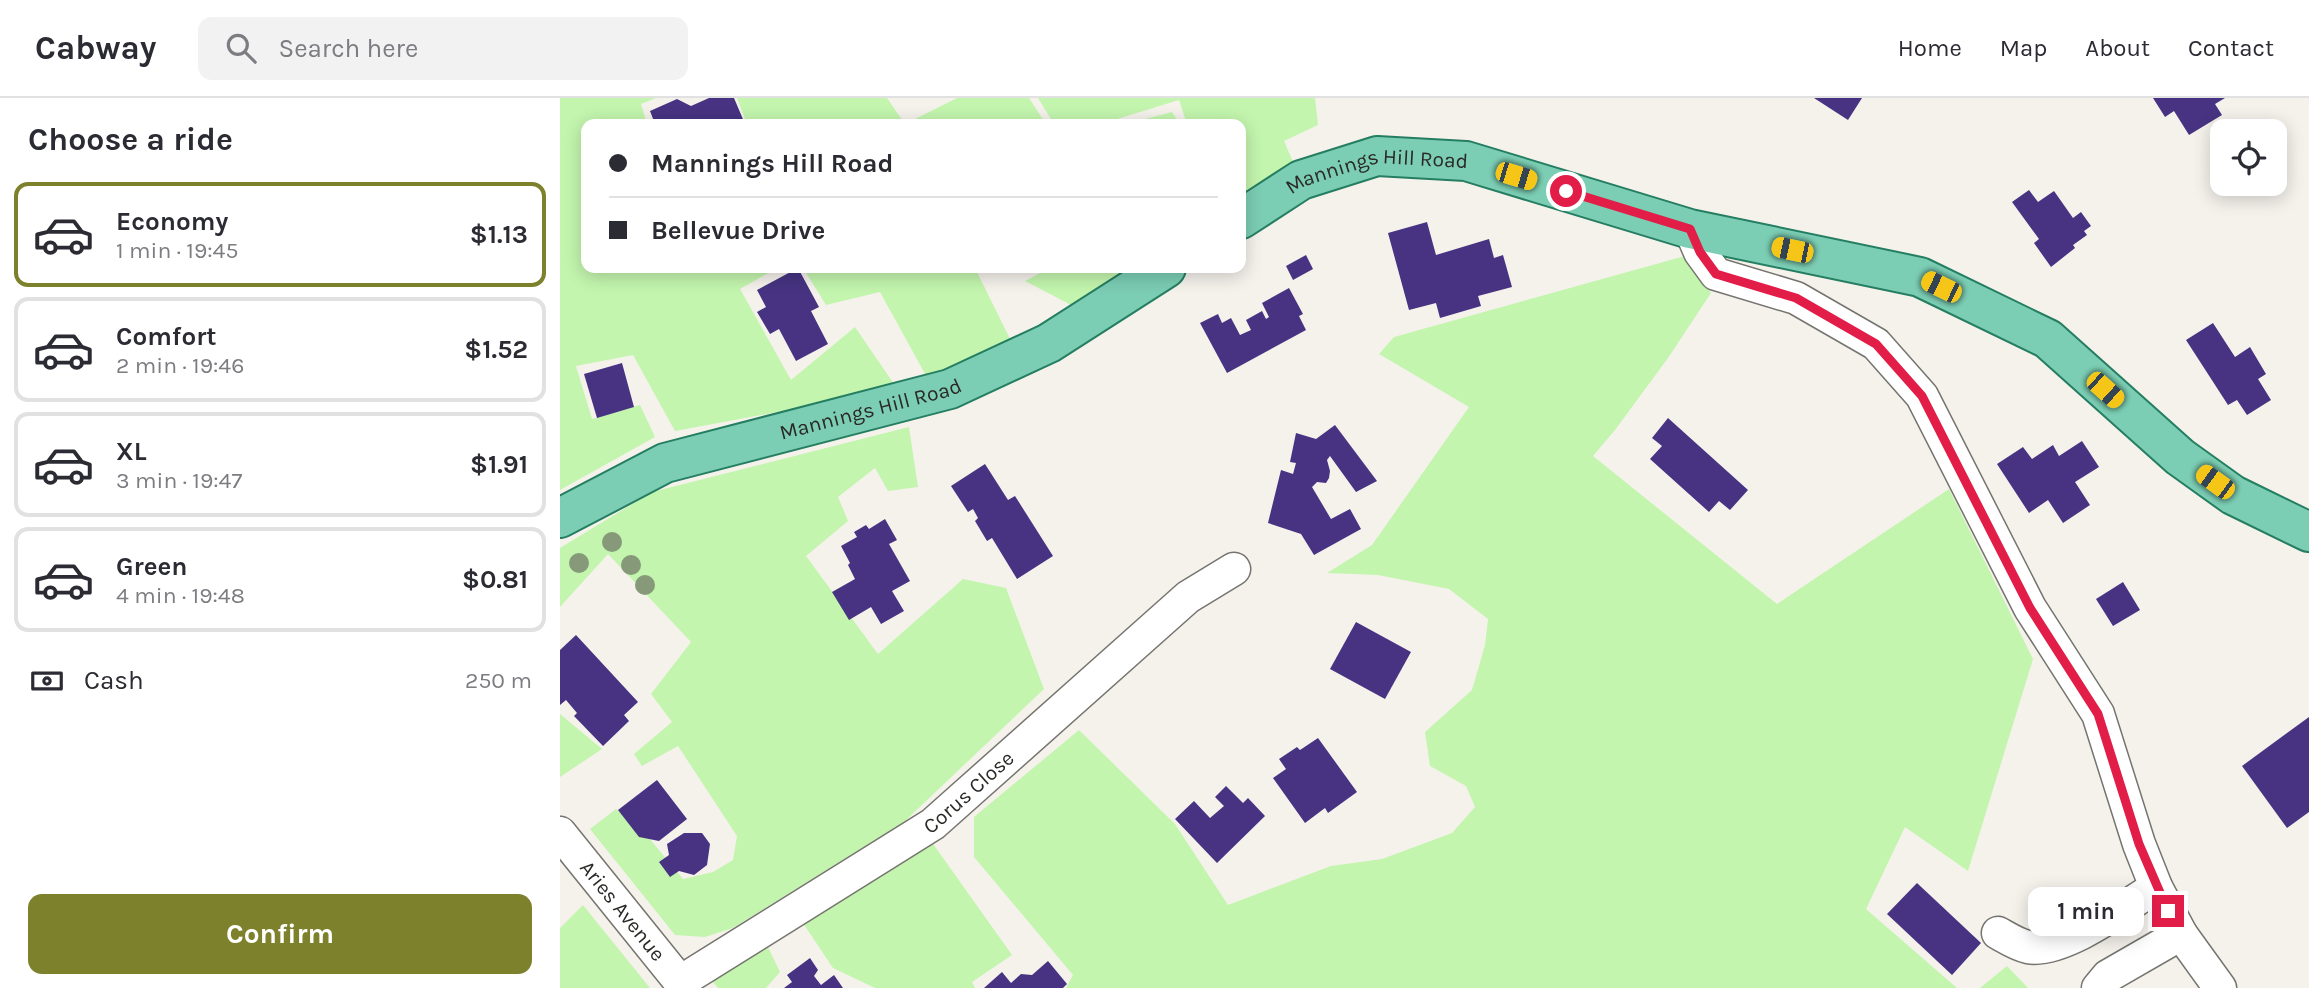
<!DOCTYPE html>
<html lang="en">
<head>
<meta charset="utf-8">
<style>
	body { margin:0; font-family:Karla,sans-serif; background:#f2f2f3; color:#2b2b33; height:100vh; display:flex; flex-direction:column; font-size:26px; white-space:nowrap }
	* { box-sizing:border-box; margin:0 }
	p { font-size:23px; color:#7c7c81 }
	.icon { flex:none; width:38px; height:38px; fill:none; stroke:currentColor; stroke-width:2; stroke-linecap:round; stroke-linejoin:round }
	.map { position:relative; flex:1; overflow:hidden }
	.drawer { display:flex; flex-direction:column; background:#fff; width:560px }
	.drawer>* { flex:none }
	.banner { position:absolute; left:21px; top:21px; width:665px; height:154px; border-radius:14px; box-shadow:0 4px 18px #0003; display:grid; align-content:center; height:154px; padding:0 28px; background:#fff }
	.fabs { position:absolute; left:1650px; top:21px; display:grid; gap:14px }
	.fabs a { display:grid; place-items:center; width:77px; height:77px; border-radius:14px; background:#fff; box-shadow:0 4px 18px #0003; font-size:35px }
	.end { position:absolute; width:32px; height:32px; margin:-16px; border:9px solid #e11d48; background:#fff; box-shadow:0 0 0 4px #fff }
	.from { border-radius:50% }
	.bubble { position:absolute; height:49px; border-radius:14px; background:#fff; box-shadow:0 4px 18px #0003; font-size:23px; font-weight:700; line-height:49px; text-align:center }
	.car { position:absolute; width:21px; height:42px; margin:-21px -10px; border-radius:9px; box-shadow:0 0 5px 2px #0007; background:linear-gradient(#f5c518 24%,#345 0 40%,#f5c518 0 76%,#345 0 86%,#f5c518 0) }
	.banner b { display:flex; align-items:center; gap:24px; height:66px; font-size:26px }
	.banner b+b { border-top:2px solid #e1e1e2 }
	.banner i { width:18px; height:18px; background:#2b2b33 }
	ul { padding:0; list-style:none }
	li { display:flex; align-items:center; gap:21px; height:105px; margin:0 14px 10px; padding:0 14px; border:4px solid #e1e1e2; border-radius:14px }
	li div { flex:1 }
	li b { display:block; font-size:26px }
	li em { font-style:normal; font-weight:700 }
	li.current { border-color:#7e812b }
	li>.icon { width:63px; height:63px; stroke-width:1.5 }
	h2 { padding:0 28px; font-size:32px; line-height:84px }
	.pay { display:flex; align-items:center; gap:18px; height:77px; padding:0 28px; font-size:26px }
	.pay p { margin-inline-start:auto }
	.cta { display:flex; gap:14px; margin-top:auto; padding:14px 28px }
	.cta a { flex:1; height:80px; border-radius:14px; background:#7e812b; color:#fff; font-size:28px; font-weight:700; line-height:80px; text-align:center }
	header { display:flex; align-items:center; gap:42px; box-sizing:border-box; height:98px; padding:0 35px; background:#fff; border-bottom:2px solid #e1e1e2 }
	header strong { font-size:33px }
	nav { display:flex; gap:38px; margin-inline-start:auto; font-size:24px }
	.search { width:490px; height:63px; background:#f2f2f3; display:flex; align-items:center; gap:18px; box-sizing:border-box; padding:0 24px; border-radius:14px; color:#7c7c81; font-size:26px }
	main { display:flex; flex:1; min-height:0 }
	.map>svg:first-child { display:block }
	.green { fill:#c3f5ae }
	.building { fill:#473382 }
	.lines { fill:none; stroke-linecap:round; stroke-linejoin:round }
	.minor-casing { stroke:#76746f; stroke-width:35 }
	.major-casing { stroke:#257e61; stroke-width:42 }
	.minor { stroke:#fff; stroke-width:32 }
	.major { stroke:#7bcdb3; stroke-width:38 }
	.tree { fill:#869978 }
	.route { stroke:#e11d48; stroke-width:9 }
	.labels { text-anchor:middle; dominant-baseline:central; stroke-width:7; stroke-linejoin:round; paint-order:stroke }
	.street-label { font-size:21px; fill:#2a2926; stroke:#fff }
</style>
</head>
<body>
<header>
<strong>Cabway</strong>
<div class="search"><svg class="icon" aria-label="search" viewBox="0 0 24 24"><circle cx="10" cy="10" r="6"/><path d="M15 15l6 6"/></svg>Search here</div>
<nav><a>Home</a><a>Map</a><a>About</a><a>Contact</a></nav>
</header>
<main>
<section class="drawer">
<h2>Choose a ride</h2>
<ul>
<li class="current"><svg class="icon" aria-label="car" viewBox="0 0 24 24"><path d="M5 17H2v-5l4-1 3-4h7l3 4 3 1v5h-3M9 17h6M6 11h13"/><circle cx="7" cy="17" r="2"/><circle cx="17" cy="17" r="2"/></svg><div><b>Economy</b><p>1 min · 19:45</p></div><em>$1.13</em></li>
<li><svg class="icon" aria-label="car" viewBox="0 0 24 24"><path d="M5 17H2v-5l4-1 3-4h7l3 4 3 1v5h-3M9 17h6M6 11h13"/><circle cx="7" cy="17" r="2"/><circle cx="17" cy="17" r="2"/></svg><div><b>Comfort</b><p>2 min · 19:46</p></div><em>$1.52</em></li>
<li><svg class="icon" aria-label="car" viewBox="0 0 24 24"><path d="M5 17H2v-5l4-1 3-4h7l3 4 3 1v5h-3M9 17h6M6 11h13"/><circle cx="7" cy="17" r="2"/><circle cx="17" cy="17" r="2"/></svg><div><b>XL</b><p>3 min · 19:47</p></div><em>$1.91</em></li>
<li><svg class="icon" aria-label="car" viewBox="0 0 24 24"><path d="M5 17H2v-5l4-1 3-4h7l3 4 3 1v5h-3M9 17h6M6 11h13"/><circle cx="7" cy="17" r="2"/><circle cx="17" cy="17" r="2"/></svg><div><b>Green</b><p>4 min · 19:48</p></div><em>$0.81</em></li>
</ul>
<div class="pay"><svg class="icon" aria-label="cash" viewBox="0 0 24 24"><path d="M3 7h18v10H3z"/><circle cx="12" cy="12" r="2"/></svg>Cash<p>250 m</p></div>
<div class="cta"><a>Confirm</a></div>
</section>
<div class="map">
<svg width="1749" height="890" viewBox="0 0 1749 890">
	<rect width="100%" height="100%" fill="#f5f2ec"/>
	<g class="green">
		<path d="M0 0H96L81 6 87 26H26V170H217L180 191 231 282 295 229 334 286 316 296 115 333 73 257 16 268 32 321 80 307 95 339 0 392Z"/>
		<path d="M177 0H327L345 26 397 0H469L486 26H187Z"/>
		<path d="M478 0H755L758 27 724 43 736 71 681 103V26H627L619 2 541 26H494Z"/>
		<path d="M612 14 620 26H595L592 22 584 26H566Z"/>
		<path d="M1125 158 1151 195 1108 260 1055 332 1033 358 1217 506 1389 391 1473 561 1408 773 1345 729 1306 811 1397 890H506L513 877 414 759V719L519 632 615 726 668 807 771 768 822 761 892 735 915 709 906 688 870 668 865 634 912 592 925 547 928 521 889 491 818 477 767 475 812 447 909 309 819 256 834 239Z"/>
		<path d="M243 170H415L454 249 369 283 320 194 266 207Z"/>
		<path d="M490 170H576L513 208 465 183Z"/>
		<path d="M349 329 358 389 328 393 315 370 278 399 288 423 246 458 318 556 403 481 446 490 484 591 344 724 173 830 145 839 115 837 30 731 56 711 74 722 123 781 153 774 173 762 177 738 118 648 82 668 74 656 112 624 91 596 131 544 48 456 0 509V450L92 394Z"/>
		<path d="M0 616 42 651 0 679Z"/>
		<path d="M371 743 452 857 412 884 415 890H315L273 870 243 825Z"/>
		<path d="M23 807 90 890H0V830Z"/>
		<path d="M206 845 220 874 206 890H158L151 882Z"/>
		<path d="M1447 868 1468 890H1420Z"/>
	</g>
	<g class="building">
		<path d="M149 0H174L185 26H95L90 13 117 1 131 8Z"/>
		<path d="M1254 0H1302L1288 22Z"/>
		<path d="M1593 0H1665L1655 6 1662 17 1629 37 1614 13 1605 19Z"/>
		<path d="M1469 92 1478 104 1494 93 1513 120 1521 114 1531 128 1524 133 1527 137 1513 147 1515 150 1491 169 1474 145 1479 141 1452 104Z"/>
		<path d="M867 124 876 157 929 141 934 160 943 157 952 189 918 198 921 208 880 220 876 205 849 212 828 135Z"/>
		<path d="M746 157 753 171 733 182 726 168Z"/>
		<path d="M238 170 259 209 251 213 268 246 236 263 219 231 210 236 197 214 206 209 197 192Z"/>
		<path d="M729 190 743 216 739 218 746 232 667 275 640 225 658 216 662 225 671 220 680 237 691 232 686 222 702 213 706 221 709 219 702 205Z"/>
		<path d="M1653 225 1675 259 1690 249 1706 276 1698 281 1711 302 1687 317 1677 302 1668 307 1626 242Z"/>
		<path d="M62 265 74 309 37 320 24 276Z"/>
		<path d="M1108 320 1188 392 1170 412 1159 403 1149 414 1090 361 1102 348 1092 340Z"/>
		<path d="M775 327 817 383 796 394 770 358 767 362 770 373 769 380 766 385 757 384 752 389 771 421 790 411 801 431 754 457 741 436 708 425 721 372 733 376 736 365 730 364 736 335 756 341Z"/>
		<path d="M1522 343 1539 369 1515 384 1530 407 1503 425 1488 402 1469 415 1437 366 1463 349 1472 361 1493 347 1499 358Z"/>
		<path d="M425 366 448 402 455 398 493 458 457 481 432 440 427 443 415 423 418 420 413 411 408 414 391 388Z"/>
		<path d="M325 421 337 442 329 446 350 483 332 493 344 513 321 526 311 509 289 522 272 494 295 481 288 467 290 465 281 448 297 439 294 434 306 427 309 431Z"/>
		<path d="M1563 484 1580 512 1553 528 1536 501Z"/>
		<path d="M796 524 851 554 825 601 770 571Z"/>
		<path d="M16 537 78 604 64 617 69 623 43 648 14 618 17 615 6 602 0 607V552Z"/>
		<path d="M1749 619V714L1727 730 1682 668Z"/>
		<path d="M758 640 797 694 768 715 765 710 745 725 713 680 726 671 719 661 737 649 740 652Z"/>
		<path d="M97 682 127 721 99 743 79 739 58 712Z"/>
		<path d="M666 688 683 705 688 700 705 718 657 765 615 721 634 703 650 720 664 708 655 699Z"/>
		<path d="M124 735H142L150 746 147 767 134 777 119 773 110 779 99 764 109 757 107 746Z"/>
		<path d="M1357 785 1421 845 1392 877 1327 816Z"/>
		<path d="M250 860 258 872 254 878 261 887 274 877 283 890H224L232 884 227 877Z"/>
		<path d="M488 863 507 886 503 890H424L442 874 451 885 461 876 472 877Z"/>
	</g>
	<g class="lines">
		<g class="minor-casing">
			<g id="minor">
				<path d="M1130 131 1140 154 1156 176 1236 200 1316 246 1362 298 1470 510 1538 616 1579 746 1596 789 1621 836 1660 890"/>
				<path id="s1" d="M0 735 125 890"/>
				<path d="M1438 835C1447 840 1458 847 1468 849 1502 856 1567 807 1596 789"/>
				<path id="s2" d="M120 884 373 726 628 499 674 471"/>
				<path d="M1538 890 1548 878 1621 836"/>
			</g>
		</g>
		<g class="major-casing">
			<g id="major">
				<path id="s3" d="M681 121 741 82 817 58 906 63 1130 131 1360 179 1488 241 1620 359 1673 397 1749 434"/>
				<path id="s4" d="M0 420 105 365 390 291 489 245 606 170"/>
			</g>
		</g>
		<use href="#minor" class="minor"/>
		<use href="#major" class="major"/>
	</g>
	<g class="tree">
		<circle cx="52" cy="444" r="10"/>
		<circle cx="19" cy="465" r="10"/>
		<circle cx="71" cy="467" r="10"/>
		<circle cx="85" cy="487" r="10"/>
	</g>
	<g class="lines">
		<path class="route" d="M1006 93 1130 131 1140 154 1156 176 1236 200 1316 246 1362 298 1470 510 1538 616 1579 746 1608 813"/>
	</g>
	<g class="labels">
		<g class="street-label">
			<text stroke="none"><textPath href="#s3" startOffset="149">Mannings Hill Road</textPath></text>
			<text stroke="none"><textPath href="#s4" startOffset="331">Mannings Hill Road</textPath></text>
			<text stroke="none"><textPath href="#s2" startOffset="346">Corus Close</textPath></text>
			<text stroke="none"><textPath href="#s1" startOffset="100">Aries Avenue</textPath></text>
		</g>
	</g>
</svg>
<div class="fabs">
<a><svg class="icon" aria-label="locate" viewBox="0 0 24 24"><circle cx="12" cy="12" r="6"/><path d="M12 2v4M12 18v4M2 12h4M18 12h4"/></svg></a>
</div>
<i class="end from" style="left:1006px;top:93px"></i>
<i class="end" style="left:1608px;top:813px"></i>
<div class="bubble" style="left:1468px;top:789px;width:116px">1 min</div>
<i class="car" style="left:956px;top:78px;rotate:107deg"></i>
<i class="car" style="left:1232px;top:152px;rotate:282deg"></i>
<i class="car" style="left:1381px;top:189px;rotate:296deg"></i>
<i class="car" style="left:1545px;top:292px;rotate:132deg"></i>
<i class="car" style="left:1655px;top:384px;rotate:306deg"></i>
<div class="banner">
<b><i class="from"></i>Mannings Hill Road</b>
<b><i></i>Bellevue Drive</b>
</div>
</div>
</main>
</body>
</html>
